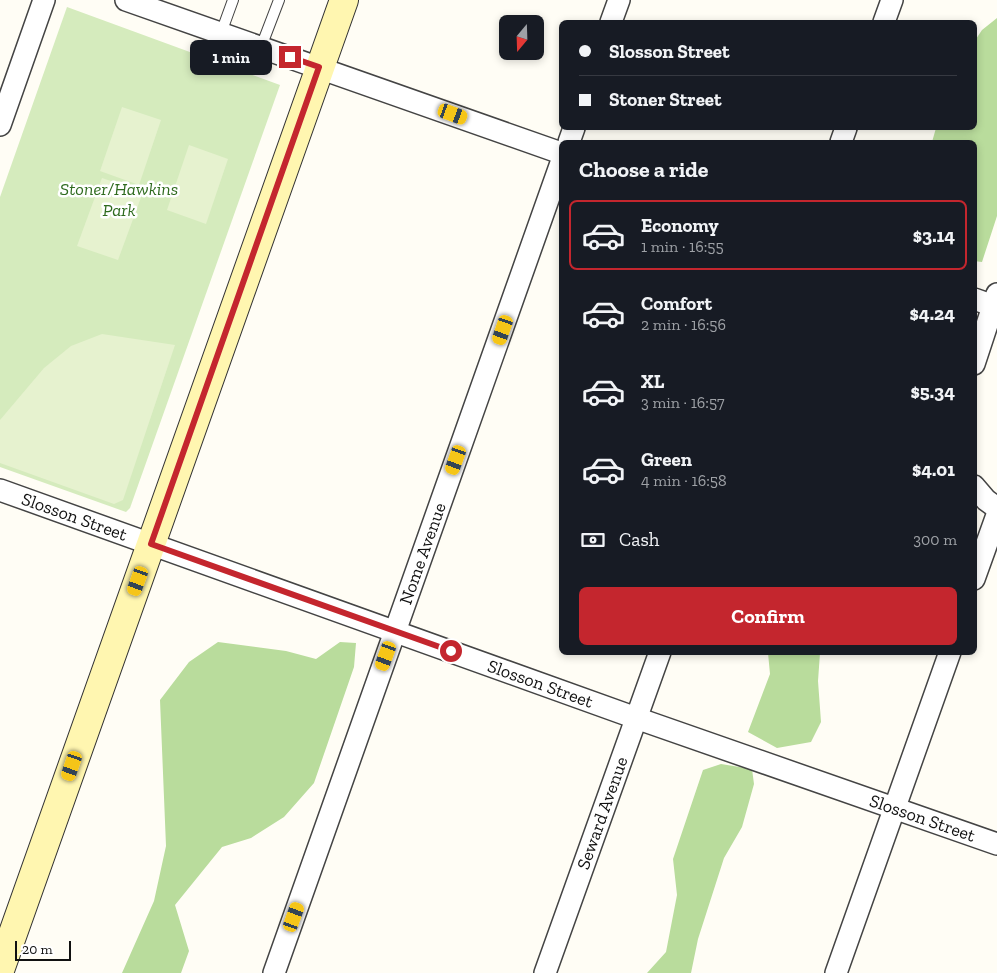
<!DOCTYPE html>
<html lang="en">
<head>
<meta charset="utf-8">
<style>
	body { margin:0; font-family:"Zilla Slab",serif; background:#242831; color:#f1f3f6; height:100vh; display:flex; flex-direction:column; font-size:19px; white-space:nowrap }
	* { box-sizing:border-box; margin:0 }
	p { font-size:16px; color:#9ea1a6 }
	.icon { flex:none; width:28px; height:28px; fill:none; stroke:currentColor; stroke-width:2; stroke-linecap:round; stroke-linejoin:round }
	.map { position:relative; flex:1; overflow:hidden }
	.drawer { position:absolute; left:559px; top:140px; width:418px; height:515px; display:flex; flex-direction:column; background:#171b24; border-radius:8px; box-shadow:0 2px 8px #0003 }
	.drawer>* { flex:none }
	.banner { position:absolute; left:559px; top:20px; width:418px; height:110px; border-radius:8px; box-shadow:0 2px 8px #0003; display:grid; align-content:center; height:110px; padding:0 20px; background:#171b24 }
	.needle { width:32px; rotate:199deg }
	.controls { position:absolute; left:499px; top:15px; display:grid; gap:10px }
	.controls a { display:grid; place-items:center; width:45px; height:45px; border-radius:8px; background:#171b24; box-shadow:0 2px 8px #0003; font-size:25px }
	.scale { position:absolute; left:15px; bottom:12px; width:56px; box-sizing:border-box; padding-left:5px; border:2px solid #111; border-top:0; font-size:14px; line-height:18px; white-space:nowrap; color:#111; -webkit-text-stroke:4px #fff; paint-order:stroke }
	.end { position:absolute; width:22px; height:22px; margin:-11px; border:6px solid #c4262e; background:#fff; box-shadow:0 0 0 2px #fff }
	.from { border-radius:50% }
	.bubble { position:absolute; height:35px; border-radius:8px; background:#171b24; box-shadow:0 2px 8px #0003; font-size:16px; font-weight:700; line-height:35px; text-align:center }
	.car { position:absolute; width:15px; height:30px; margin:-15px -8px; border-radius:6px; box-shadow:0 0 4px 1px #0007; background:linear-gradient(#f5c518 24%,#345 0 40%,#f5c518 0 76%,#345 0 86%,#f5c518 0) }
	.banner b { display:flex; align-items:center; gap:18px; height:48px; font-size:19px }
	.banner b+b { border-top:1px solid #363941 }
	.banner i { width:12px; height:12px; background:#f1f3f6 }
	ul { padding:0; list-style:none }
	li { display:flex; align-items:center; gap:15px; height:70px; margin:0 10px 8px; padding:0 10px; border:2px solid transparent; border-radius:8px }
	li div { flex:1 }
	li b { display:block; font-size:19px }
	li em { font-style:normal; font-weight:700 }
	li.selected { border-color:#c4262e }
	li>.icon { width:45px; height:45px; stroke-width:1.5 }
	h2 { padding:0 20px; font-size:22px; line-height:60px }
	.pay { display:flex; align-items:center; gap:12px; height:55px; padding:0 20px; font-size:19px }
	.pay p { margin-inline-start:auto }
	.button { display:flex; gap:10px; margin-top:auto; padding:10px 20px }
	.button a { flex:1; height:58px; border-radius:8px; background:#c4262e; color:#fff; font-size:20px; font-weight:700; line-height:58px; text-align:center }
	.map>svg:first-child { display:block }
	.green { fill:#d5ebbd }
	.forest { fill:#b9dc9c }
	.pitch { fill:#e6f2cf }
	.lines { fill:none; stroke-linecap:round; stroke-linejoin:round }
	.lane-casing { stroke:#444; stroke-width:12 }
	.street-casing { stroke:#444; stroke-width:24 }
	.secondary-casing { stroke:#333; stroke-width:30 }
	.lane { stroke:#fff; stroke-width:10 }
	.street { stroke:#fff; stroke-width:21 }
	.secondary { stroke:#fff6b0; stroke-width:28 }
	.route { stroke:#c4262e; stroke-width:6 }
	.labels { text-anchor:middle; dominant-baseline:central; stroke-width:5; stroke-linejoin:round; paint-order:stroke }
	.park-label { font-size:18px; font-style:italic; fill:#2f6b1f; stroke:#fff }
	.street-label { font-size:18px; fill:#111; stroke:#fff }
</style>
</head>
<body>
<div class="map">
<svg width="997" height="973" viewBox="0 0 997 973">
	<rect width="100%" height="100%" fill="#fffdf5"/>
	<path class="green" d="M67 7 280 85 130 508 126 512 0 467V197Z"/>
	<g class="forest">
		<path d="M997 18V216L982 262 974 261V142H932L936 128H974V42L982 30Z"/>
		<path d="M218 642 286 651 316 659 340 642 356 643 354 667 314 783 284 817 251 838 222 847 175 905 189 951 181 973H122L154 901 166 846 160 700 189 662Z"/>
		<path d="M768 653H820L818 681 821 722 811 742 777 748 748 732 770 674Z"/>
		<path d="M721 764 752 769 754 784 742 827 724 858 698 939 691 973H647L666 952 677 895 673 859 703 770Z"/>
	</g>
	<g class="pitch">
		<path d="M122 107 161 120 139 185 100 171Z"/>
		<path d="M189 145 228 159 206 224 167 210Z"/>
		<path d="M102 178 143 192 118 260 77 246Z"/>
		<path d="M102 334 175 345 123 500 114 504 0 463V420L44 368 71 346Z"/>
	</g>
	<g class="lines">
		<g class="lane-casing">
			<g id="lane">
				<path d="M221 33 233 0"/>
				<path d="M261 47 279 0"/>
			</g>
		</g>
		<g class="street-casing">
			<g id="street">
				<path d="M126 0 561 153"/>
				<path d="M611 22 619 0"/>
				<path d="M884 22 892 0"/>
				<path d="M0 125 44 0"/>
				<path d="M569 142 574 128"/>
				<path d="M841 142 846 128"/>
				<path d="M974 299 997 307"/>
				<path d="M974 364 997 294"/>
				<path d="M974 486 986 500 997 508"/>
				<path id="s1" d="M0 490 636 718 997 844"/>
				<path d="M974 579 997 515"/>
				<path id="s2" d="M274 973 561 163"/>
				<path id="s3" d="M545 973 660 652"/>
				<path d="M836 973 950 652"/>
			</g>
		</g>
		<g class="secondary-casing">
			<path id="secondary" d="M0 970 344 0"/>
		</g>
		<use href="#lane" class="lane"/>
		<use href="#street" class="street"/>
		<use href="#secondary" class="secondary"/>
	</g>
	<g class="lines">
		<path class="route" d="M290 57 319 67 151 544 451 651"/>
	</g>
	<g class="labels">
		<g class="park-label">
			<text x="119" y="189">Stoner/Hawkins<tspan x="119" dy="21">Park</tspan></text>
		</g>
		<g class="street-label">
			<text stroke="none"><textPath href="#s1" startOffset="79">Slosson Street</textPath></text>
			<text stroke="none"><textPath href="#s2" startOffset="445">Nome Avenue</textPath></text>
			<text stroke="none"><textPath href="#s1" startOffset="574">Slosson Street</textPath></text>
			<text stroke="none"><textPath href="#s3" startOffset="170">Seward Avenue</textPath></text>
			<text stroke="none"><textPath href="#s1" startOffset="979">Slosson Street</textPath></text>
		</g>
	</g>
</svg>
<div class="controls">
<a><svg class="needle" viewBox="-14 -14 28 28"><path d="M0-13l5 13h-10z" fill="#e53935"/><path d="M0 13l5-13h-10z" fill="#9ea1a6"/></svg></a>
</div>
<div class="scale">20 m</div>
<i class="end from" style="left:451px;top:651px"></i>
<i class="end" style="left:290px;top:57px"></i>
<div class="bubble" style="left:190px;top:40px;width:82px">1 min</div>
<i class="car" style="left:453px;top:114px;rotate:110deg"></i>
<i class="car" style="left:503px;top:330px;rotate:199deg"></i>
<i class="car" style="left:456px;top:460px;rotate:200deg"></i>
<i class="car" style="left:138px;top:581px;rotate:200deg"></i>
<i class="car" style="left:386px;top:656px;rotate:200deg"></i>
<i class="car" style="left:72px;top:766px;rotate:199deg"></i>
<i class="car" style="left:294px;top:917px;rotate:20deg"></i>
<div class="banner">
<b><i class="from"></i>Slosson Street</b>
<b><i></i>Stoner Street</b>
</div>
<section class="drawer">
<h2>Choose a ride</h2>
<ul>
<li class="selected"><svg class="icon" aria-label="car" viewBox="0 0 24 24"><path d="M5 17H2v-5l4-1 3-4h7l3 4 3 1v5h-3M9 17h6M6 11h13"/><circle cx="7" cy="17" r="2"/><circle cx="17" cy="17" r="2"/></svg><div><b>Economy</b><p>1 min · 16:55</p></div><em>$3.14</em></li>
<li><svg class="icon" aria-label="car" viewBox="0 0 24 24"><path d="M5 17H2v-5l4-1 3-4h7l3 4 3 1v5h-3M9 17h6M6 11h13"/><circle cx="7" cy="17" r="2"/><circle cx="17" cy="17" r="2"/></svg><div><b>Comfort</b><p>2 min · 16:56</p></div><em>$4.24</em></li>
<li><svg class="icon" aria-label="car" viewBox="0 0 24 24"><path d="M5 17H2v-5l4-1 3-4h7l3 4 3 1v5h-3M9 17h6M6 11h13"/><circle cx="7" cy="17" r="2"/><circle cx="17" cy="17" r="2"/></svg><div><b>XL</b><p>3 min · 16:57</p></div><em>$5.34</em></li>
<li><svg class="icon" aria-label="car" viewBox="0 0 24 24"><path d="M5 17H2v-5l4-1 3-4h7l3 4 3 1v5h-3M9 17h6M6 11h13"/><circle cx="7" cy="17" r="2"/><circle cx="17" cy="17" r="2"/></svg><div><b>Green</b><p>4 min · 16:58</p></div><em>$4.01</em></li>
</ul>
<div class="pay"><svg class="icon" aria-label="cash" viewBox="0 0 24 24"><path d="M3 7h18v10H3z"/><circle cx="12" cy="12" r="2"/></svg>Cash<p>300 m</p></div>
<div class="button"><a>Confirm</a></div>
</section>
</div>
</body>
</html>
